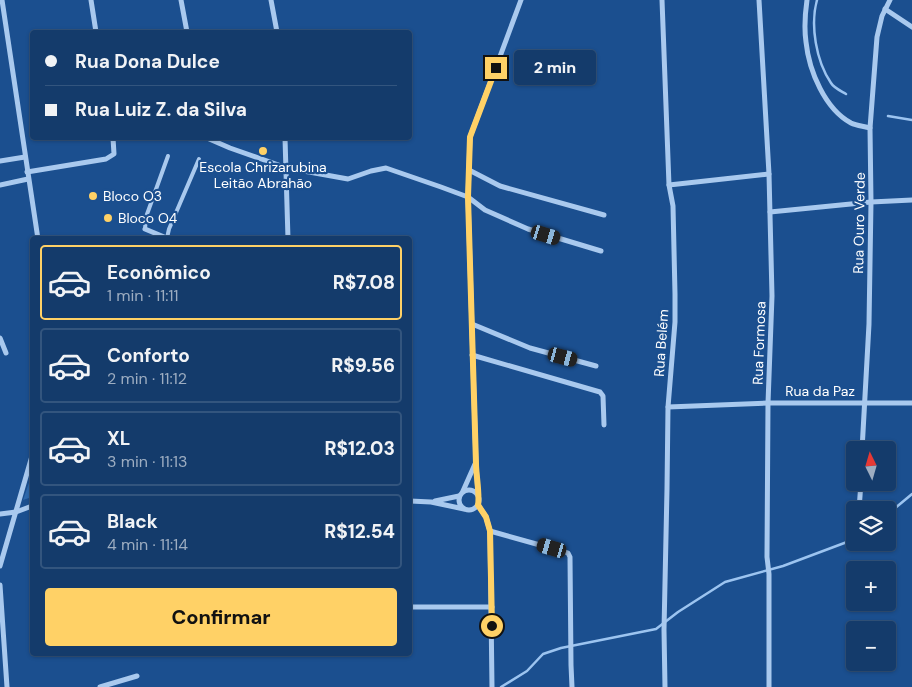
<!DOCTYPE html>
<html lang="pt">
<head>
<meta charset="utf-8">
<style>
	body { margin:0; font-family:"DM Sans",sans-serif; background:#1d4271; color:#f1f3f6; height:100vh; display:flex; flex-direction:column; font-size:19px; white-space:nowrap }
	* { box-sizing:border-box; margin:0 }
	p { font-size:16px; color:#9dadc1 }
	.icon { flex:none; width:28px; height:28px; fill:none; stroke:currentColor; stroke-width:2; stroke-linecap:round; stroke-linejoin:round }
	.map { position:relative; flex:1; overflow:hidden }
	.panel { position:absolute; left:30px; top:236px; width:382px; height:420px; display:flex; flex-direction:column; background:#143b6b; border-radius:5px; box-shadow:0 1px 4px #0004,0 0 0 1px #33557e }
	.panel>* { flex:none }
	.guide { position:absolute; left:30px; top:30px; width:382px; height:110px; border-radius:5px; box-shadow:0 1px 4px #0004,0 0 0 1px #33557e; display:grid; align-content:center; height:110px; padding:0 15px; background:#143b6b }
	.needle { width:32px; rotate:355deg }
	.controls { position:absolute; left:846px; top:441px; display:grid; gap:10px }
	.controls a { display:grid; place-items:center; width:50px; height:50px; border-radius:5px; background:#143b6b; box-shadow:0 1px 4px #0004,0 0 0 1px #33557e; font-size:25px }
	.end { position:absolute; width:22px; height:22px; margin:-11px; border:6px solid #ffd166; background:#111; box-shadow:0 0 0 2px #111 }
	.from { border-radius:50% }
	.bubble { position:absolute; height:35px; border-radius:5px; background:#143b6b; box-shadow:0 1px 4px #0004,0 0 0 1px #33557e; font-size:16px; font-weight:800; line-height:35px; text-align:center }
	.car { position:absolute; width:15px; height:30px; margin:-15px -8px; border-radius:6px; box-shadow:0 0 4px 1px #0007; background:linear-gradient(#222 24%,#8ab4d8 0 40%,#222 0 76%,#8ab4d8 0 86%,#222 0) }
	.guide b { display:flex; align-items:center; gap:18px; height:48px; font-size:19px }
	.guide b+b { border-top:1px solid #33557e }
	.guide i { width:12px; height:12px; background:#f1f3f6 }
	ul { padding:9px 0 0; list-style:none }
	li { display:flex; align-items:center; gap:15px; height:75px; margin:0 10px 8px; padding:0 5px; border:2px solid #33557e; border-radius:5px }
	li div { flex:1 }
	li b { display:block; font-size:19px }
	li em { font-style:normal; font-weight:800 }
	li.current { border-color:#ffd166 }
	li>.icon { width:45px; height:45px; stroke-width:1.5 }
	.action { display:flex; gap:10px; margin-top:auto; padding:10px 15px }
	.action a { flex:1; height:58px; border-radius:5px; background:#ffd166; color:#111; font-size:20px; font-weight:800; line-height:58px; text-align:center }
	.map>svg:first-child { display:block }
	.green { fill:#2e69ad }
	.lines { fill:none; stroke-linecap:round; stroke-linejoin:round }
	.stream { stroke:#9cc4f0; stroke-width:2.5 }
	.lane { stroke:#a9c9ee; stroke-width:4 }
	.street { stroke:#a9c9ee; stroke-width:5 }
	.route { stroke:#ffd166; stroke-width:6 }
	.poi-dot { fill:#ffd166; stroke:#1b4f8f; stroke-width:2 }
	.labels { text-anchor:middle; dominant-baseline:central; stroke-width:4.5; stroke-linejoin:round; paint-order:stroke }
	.poi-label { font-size:14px; fill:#fff; stroke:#1b4f8f; text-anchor:start }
	.street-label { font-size:14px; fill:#fff; stroke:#1b4f8f }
</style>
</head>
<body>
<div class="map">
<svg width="912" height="687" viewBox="0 0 912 687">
	<rect width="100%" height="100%" fill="#1b4f8f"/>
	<path class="green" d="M32 474V497L23 500Z"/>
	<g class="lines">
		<g class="stream">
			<path d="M817 0C810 25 816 61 831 83 834 88 841 91 846 94"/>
			<path d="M888 116 912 120"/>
			<path d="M888 514 912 494"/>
			<path d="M501 687 527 671 543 654 561 648 656 629 678 612 725 582 783 566 855 539"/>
		</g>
		<g class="lane">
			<path d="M145 229 146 217 168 156"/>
			<path d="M167 238 169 229 199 159"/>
		</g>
		<g class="street">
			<path d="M2 0 38 239"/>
			<path d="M91 0 96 32"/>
			<path d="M181 0 187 32"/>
			<path d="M271 0 277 32"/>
			<path d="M662 0 669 185 673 206 675 294V322L668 407 667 489 664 630 665 687"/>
			<path d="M759 0 769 174 772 296 768 403 767 557 769 574V687"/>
			<path d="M807 0C805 14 804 28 806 42 809 71 825 109 851 123 857 126 864 126 870 128"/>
			<path d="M885 9 912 27"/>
			<path d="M207 138 230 148 287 168 348 179 371 171 386 168 441 187 468 197 485 210 528 229 601 251"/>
			<path d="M285 138 288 239"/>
			<path d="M0 161 25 157"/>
			<path d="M469 170 500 186 604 215"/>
			<path d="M27 172 106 159 114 154 113 138"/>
			<path d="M0 185 28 179"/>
			<path d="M669 185 769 174"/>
			<path d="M770 212 871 202 912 200"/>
			<path d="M145 229 169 239"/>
			<path d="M472 324 530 348 596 366"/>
			<path d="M0 338 6 353"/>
			<path d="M472 355 600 392 603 396 604 425"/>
			<path d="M668 407 768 403H912"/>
			<path d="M862 450 869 324 871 202 870 128 877 37 882 16 890 0"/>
			<circle cx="469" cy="500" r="10"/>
			<path d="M463 491 475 464"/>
			<path d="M478 494 476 464 468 197 470 137 521 0"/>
			<path d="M410 501 431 502 464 509"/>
			<path d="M435 501 459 496"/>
			<path d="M478 505 486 517 490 531 492 687"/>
			<path d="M859 510 861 482"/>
			<path d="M0 514 16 512 32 506"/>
			<path d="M490 531 565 552 568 553 570 557 571 665 572 687"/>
			<path d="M0 566 32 456"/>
			<path d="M0 585 7 687"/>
			<path d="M410 607H492"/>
			<path d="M100 687 137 676"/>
		</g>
	</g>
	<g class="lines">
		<path class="route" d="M492 626 490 531 486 517 478 505C480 496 476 474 476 464L468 197 470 137 496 68"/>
	</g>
	<g class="poi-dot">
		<circle cx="263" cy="151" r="5"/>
		<circle cx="93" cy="196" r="5"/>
		<circle cx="108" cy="218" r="5"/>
	</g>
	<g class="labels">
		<g class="poi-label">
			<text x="263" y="167" text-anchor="middle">Escola Chrizarubina<tspan x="263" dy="16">Leitão Abrahão</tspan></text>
			<text x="103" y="196">Bloco O3</text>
			<text x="118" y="218">Bloco O4</text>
		</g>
		<g class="street-label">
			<text transform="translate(859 223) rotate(-89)">Rua Ouro Verde</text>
			<text transform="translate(661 343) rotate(-86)">Rua Belém</text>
			<text transform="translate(759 343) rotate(-88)">Rua Formosa</text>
			<text x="820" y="391">Rua da Paz</text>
		</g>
	</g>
</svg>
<div class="controls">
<a><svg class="needle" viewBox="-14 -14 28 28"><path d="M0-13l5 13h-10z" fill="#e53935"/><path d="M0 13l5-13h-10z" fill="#9dadc1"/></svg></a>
<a><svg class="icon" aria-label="layers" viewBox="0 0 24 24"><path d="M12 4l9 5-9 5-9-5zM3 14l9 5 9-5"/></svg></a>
<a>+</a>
<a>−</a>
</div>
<i class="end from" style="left:492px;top:626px"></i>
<i class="end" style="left:496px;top:68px"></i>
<div class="bubble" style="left:514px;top:50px;width:82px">2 min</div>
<i class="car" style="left:546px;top:235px;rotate:107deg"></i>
<i class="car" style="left:563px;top:357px;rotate:105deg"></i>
<i class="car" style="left:552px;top:548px;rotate:286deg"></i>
<div class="guide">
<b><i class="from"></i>Rua Dona Dulce</b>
<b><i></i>Rua Luiz Z. da Silva</b>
</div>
<section class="panel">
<ul>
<li class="current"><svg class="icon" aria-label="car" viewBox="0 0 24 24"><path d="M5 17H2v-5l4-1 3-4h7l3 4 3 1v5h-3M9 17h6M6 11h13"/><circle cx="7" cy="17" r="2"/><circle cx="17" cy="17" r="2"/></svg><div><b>Econômico</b><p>1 min · 11:11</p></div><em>R$7.08</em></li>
<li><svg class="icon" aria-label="car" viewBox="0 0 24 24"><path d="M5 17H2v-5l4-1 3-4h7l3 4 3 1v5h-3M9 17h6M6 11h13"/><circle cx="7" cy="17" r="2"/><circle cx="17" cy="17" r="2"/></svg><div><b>Conforto</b><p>2 min · 11:12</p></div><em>R$9.56</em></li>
<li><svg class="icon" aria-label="car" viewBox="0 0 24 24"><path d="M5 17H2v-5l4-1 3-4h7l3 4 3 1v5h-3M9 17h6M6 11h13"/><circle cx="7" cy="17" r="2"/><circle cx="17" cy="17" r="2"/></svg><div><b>XL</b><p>3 min · 11:13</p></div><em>R$12.03</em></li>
<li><svg class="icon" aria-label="car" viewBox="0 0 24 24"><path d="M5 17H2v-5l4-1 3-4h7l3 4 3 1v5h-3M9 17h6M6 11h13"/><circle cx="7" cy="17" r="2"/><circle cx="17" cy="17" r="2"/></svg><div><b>Black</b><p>4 min · 11:14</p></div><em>R$12.54</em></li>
</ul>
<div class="action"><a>Confirmar</a></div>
</section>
</div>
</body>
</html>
